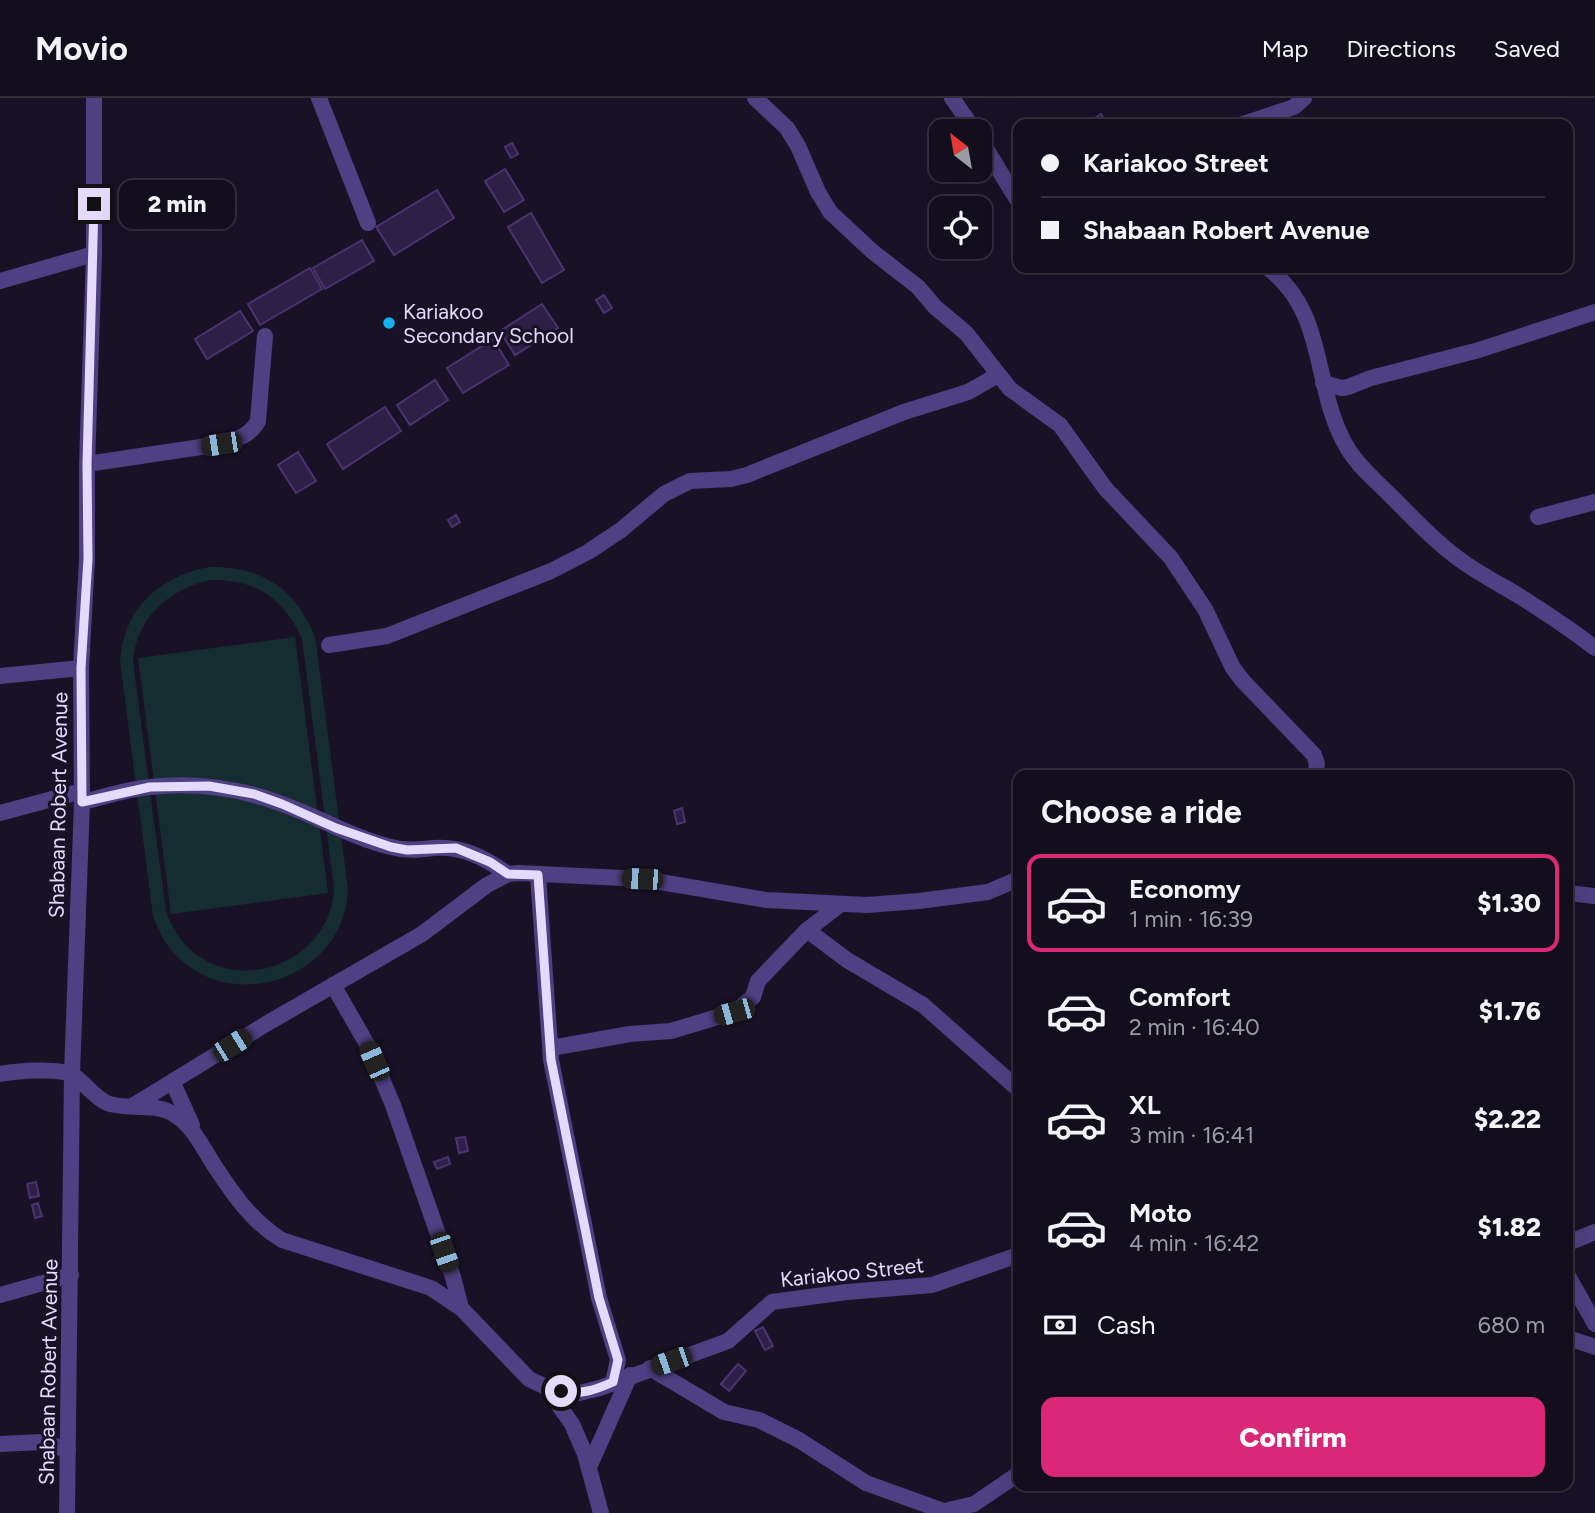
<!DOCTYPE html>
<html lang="en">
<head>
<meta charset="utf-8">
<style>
	body { margin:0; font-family:Figtree,sans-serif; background:#1c1726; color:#f1f3f6; height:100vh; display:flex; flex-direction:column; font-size:26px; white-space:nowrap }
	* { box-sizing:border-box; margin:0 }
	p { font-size:23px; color:#9d9ca4 }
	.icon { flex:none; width:38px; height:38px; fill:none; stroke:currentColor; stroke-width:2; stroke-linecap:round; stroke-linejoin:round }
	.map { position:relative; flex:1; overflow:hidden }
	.panel { position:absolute; left:1013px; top:672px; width:560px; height:721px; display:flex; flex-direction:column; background:#130e1d; border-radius:14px; box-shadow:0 7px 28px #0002,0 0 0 2px #322e3b }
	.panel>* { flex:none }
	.top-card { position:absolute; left:1013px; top:21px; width:560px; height:154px; border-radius:14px; box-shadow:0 7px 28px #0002,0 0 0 2px #322e3b; display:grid; align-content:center; height:154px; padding:0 28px; background:#130e1d }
	.needle { width:46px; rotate:329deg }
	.buttons { position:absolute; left:929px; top:21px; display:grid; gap:14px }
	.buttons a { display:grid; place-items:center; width:63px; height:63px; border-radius:14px; background:#130e1d; box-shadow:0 7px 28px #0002,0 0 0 2px #322e3b; font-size:35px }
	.end { position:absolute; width:32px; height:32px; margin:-16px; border:9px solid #e4dafc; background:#111; box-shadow:0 0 0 4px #111 }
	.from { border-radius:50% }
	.bubble { position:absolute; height:49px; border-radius:14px; background:#130e1d; box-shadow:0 7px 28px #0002,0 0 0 2px #322e3b; font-size:23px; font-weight:800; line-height:49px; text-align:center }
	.car { position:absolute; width:21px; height:42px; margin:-21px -10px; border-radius:9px; box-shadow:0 0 5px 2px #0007; background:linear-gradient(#222 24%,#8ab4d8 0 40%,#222 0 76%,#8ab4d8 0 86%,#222 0) }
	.top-card b { display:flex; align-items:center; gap:24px; height:66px; font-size:26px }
	.top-card b+b { border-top:2px solid #322e3b }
	.top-card i { width:18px; height:18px; background:#f1f3f6 }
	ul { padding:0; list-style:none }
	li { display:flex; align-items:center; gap:21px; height:98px; margin:0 14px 10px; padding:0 14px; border:4px solid transparent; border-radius:14px }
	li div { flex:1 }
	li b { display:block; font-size:26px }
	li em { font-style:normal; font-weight:800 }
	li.current { border-color:#db2777 }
	li>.icon { width:63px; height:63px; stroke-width:1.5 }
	h2 { padding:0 28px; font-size:32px; line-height:84px }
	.pay { display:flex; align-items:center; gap:18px; height:77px; padding:0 28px; font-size:26px }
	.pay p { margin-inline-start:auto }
	.button { display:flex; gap:14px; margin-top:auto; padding:14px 28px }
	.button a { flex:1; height:80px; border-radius:14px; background:#db2777; color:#fff; font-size:28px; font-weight:800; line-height:80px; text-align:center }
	header { display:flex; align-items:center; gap:42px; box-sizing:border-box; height:98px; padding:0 35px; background:#130e1d; border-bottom:2px solid #322e3b }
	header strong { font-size:33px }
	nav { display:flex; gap:38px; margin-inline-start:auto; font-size:24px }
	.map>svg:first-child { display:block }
	.pitch { fill:#152d31; fill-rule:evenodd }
	.building { fill:#2e1f47; stroke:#4a3371; stroke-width:2 }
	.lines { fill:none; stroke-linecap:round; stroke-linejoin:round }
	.minor { stroke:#4e4082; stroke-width:16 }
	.route { stroke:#e4dafc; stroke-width:9 }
	.poi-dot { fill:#14b2ee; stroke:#191227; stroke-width:2.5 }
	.labels { text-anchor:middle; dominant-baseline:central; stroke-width:6; stroke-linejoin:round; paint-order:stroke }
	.poi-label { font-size:21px; fill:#e4dafc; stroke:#191227; text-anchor:start }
	.street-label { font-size:21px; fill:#e4dafc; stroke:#191227 }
</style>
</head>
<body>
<header>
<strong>Movio</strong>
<nav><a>Map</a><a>Directions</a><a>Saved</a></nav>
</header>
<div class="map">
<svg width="1595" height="1415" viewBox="0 0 1595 1415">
	<rect width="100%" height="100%" fill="#191227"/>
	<g class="pitch">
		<path d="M209 469C261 468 294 489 315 538L348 791C345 881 229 920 171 852 163 842 158 830 153 818L120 563C124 510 159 479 209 469ZM210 482C256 481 284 500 302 541L334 790C332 859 247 898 193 854 180 843 172 829 166 814L133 564C136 520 169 491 210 482Z"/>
		<path d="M295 539 328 795 171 816 138 560Z"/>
	</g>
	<g class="building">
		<path d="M1101 16 1107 25 1105 26H1099L1095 20Z"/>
		<path d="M512 45 518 56 511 60 505 49Z"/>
		<path d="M505 71 524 102 504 114 485 83Z"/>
		<path d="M437 92 454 120 394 157 376 129Z"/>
		<path d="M531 115 564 172 542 185 508 129Z"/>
		<path d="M362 142 374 163 325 191 313 170Z"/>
		<path d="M310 170 322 191 260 227 248 206Z"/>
		<path d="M604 197 612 210 604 215 596 202Z"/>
		<path d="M542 206 558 230 515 257 500 233Z"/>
		<path d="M240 213 253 233 207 261 195 241Z"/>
		<path d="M493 241 509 267 463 295 447 270Z"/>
		<path d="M435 282 448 302 410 327 397 307Z"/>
		<path d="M385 309 401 333 343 371 327 346Z"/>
		<path d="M298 354 316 383 296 395 278 367Z"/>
		<path d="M456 417 460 424 452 429 448 422Z"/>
		<path d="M682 710 685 724 677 726 674 713Z"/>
		<path d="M465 1039 468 1053 459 1055 456 1040Z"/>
		<path d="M448 1059 450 1066 437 1071 434 1064Z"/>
		<path d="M36 1084 39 1098 30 1100 27 1086Z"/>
		<path d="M38 1105 42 1118 35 1120 32 1107Z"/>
		<path d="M763 1229 773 1248 765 1252 755 1233Z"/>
		<path d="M738 1266 746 1273 729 1293 721 1286Z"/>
	</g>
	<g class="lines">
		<g class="minor">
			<path d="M319 0 368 125"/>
			<path d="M755 0 787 30 798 48 818 94 830 114 873 154 918 189 935 209 966 235 1010 291 1060 327 1105 390 1171 460 1205 511 1233 570 1243 583 1314 657 1317 666 1315 677"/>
			<path d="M952 0 975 33"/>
			<path d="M1243 26 1294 9 1304 0"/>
			<path d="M980 41 1018 103"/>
			<path d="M1268 170C1329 217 1311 290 1348 351 1359 369 1376 383 1391 398 1415 422 1438 447 1466 466 1482 477 1499 486 1516 496 1543 513 1570 531 1595 550"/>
			<path d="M0 183 94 156"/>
			<path d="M1323 285 1342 290 1348 289 1371 280 1479 252 1595 214"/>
			<path d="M87 366 221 346C237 341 250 338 258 323L265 238"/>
			<path d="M1538 419 1595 404"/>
			<path d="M329 547 387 538 551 473 588 454 621 432 664 396 690 383 731 381 747 377 904 314 968 294 998 277"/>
			<path d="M0 578 81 570"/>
			<path d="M82 704C104 699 127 691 150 689 193 684 241 690 282 706 319 719 353 740 391 749 406 753 419 752 434 750 463 748 485 760 508 776"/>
			<path d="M0 715 82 693"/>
			<path d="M538 777 551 962 599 1200 618 1262 613 1284"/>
			<path d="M1568 795 1595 798"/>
			<path d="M807 832 847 862 923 907 1018 991"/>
			<path d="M333 887 368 948 393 1007 453 1179 461 1210"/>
			<path d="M551 950 630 936 671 933 734 914 753 899 758 883 807 832 841 806"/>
			<path d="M0 976C16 973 61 969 74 978 86 986 94 999 107 1005 126 1013 154 1003 175 1017 193 1028 203 1050 214 1067 233 1096 252 1124 282 1142L431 1190 461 1210 529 1281 546 1289 575 1296 600 1290 728 1243 772 1204 847 1194 932 1187 1018 1157"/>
			<path d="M173 985 192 1027"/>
			<path d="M134 1007 266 926 422 836 487 787 508 776 519 775 643 781 766 802 867 807 919 803 988 794 1018 781"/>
			<path d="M1568 1145 1595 1134"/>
			<path d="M1568 1178 1595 1226"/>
			<path d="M0 1197 71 1177"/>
			<path d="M1568 1240 1595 1249"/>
			<path d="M650 1270 724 1314 759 1322 799 1342 866 1385 949 1415"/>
			<path d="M546 1289 572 1326 585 1356 601 1415"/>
			<path d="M0 1346 41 1344 68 1352"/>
			<path d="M590 1367 630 1277"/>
			<path d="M945 1413 974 1406 1018 1376"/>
			<path d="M67 1415 72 976 82 704 81 570 87 461V366L94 156V0"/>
		</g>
	</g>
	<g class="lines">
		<path class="route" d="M94 106 87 366 88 461 81 570 82 704 150 689 209 688 254 696 282 706 336 730 391 749 407 752 456 750 490 764 508 776 538 777 551 962 599 1200 618 1262 613 1284C595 1292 581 1297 561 1293"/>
	</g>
	<circle class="poi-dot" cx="389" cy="225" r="7"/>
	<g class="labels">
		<g class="poi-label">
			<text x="403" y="213">Kariakoo<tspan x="403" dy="24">Secondary School</tspan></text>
		</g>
		<g class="street-label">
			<text transform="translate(58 707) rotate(-89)">Shabaan Robert Avenue</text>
			<text transform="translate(852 1174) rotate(-6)">Kariakoo Street</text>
			<text transform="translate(48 1274) rotate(-89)">Shabaan Robert Avenue</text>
		</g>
	</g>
</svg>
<div class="buttons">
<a><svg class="needle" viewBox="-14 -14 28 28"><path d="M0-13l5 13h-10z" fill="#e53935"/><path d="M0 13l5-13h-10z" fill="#9d9ca4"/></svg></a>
<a><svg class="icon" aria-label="locate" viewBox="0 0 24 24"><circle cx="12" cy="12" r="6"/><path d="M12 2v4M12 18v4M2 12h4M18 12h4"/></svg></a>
</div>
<i class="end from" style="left:561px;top:1293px"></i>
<i class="end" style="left:94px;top:106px"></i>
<div class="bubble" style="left:119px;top:82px;width:116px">2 min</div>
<i class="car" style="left:221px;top:346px;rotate:261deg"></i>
<i class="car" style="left:642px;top:781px;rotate:272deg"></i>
<i class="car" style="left:734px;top:914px;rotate:254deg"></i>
<i class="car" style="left:232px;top:947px;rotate:58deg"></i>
<i class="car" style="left:374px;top:963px;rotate:336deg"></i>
<i class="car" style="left:444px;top:1154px;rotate:161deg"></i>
<i class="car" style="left:671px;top:1263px;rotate:251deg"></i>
<div class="top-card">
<b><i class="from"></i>Kariakoo Street</b>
<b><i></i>Shabaan Robert Avenue</b>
</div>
<section class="panel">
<h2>Choose a ride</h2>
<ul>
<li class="current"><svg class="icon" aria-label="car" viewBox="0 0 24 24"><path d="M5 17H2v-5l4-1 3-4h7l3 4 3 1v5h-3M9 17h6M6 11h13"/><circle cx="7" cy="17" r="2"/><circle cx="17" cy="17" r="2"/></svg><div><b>Economy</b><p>1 min · 16:39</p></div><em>$1.30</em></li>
<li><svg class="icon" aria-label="car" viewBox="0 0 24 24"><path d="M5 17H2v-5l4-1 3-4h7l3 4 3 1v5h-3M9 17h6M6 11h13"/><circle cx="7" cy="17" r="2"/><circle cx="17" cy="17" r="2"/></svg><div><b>Comfort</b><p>2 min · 16:40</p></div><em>$1.76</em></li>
<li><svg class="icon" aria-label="car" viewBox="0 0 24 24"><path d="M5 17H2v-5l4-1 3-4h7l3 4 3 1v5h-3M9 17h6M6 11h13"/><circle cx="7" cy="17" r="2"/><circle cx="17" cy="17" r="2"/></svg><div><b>XL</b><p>3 min · 16:41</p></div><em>$2.22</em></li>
<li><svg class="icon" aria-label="car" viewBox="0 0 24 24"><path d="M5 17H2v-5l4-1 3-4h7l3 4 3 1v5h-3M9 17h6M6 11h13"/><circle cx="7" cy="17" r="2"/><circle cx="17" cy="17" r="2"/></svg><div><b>Moto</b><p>4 min · 16:42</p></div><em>$1.82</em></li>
</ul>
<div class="pay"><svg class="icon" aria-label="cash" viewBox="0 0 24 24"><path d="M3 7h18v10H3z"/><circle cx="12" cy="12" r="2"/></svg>Cash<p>680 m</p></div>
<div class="button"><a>Confirm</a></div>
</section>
</div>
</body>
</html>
